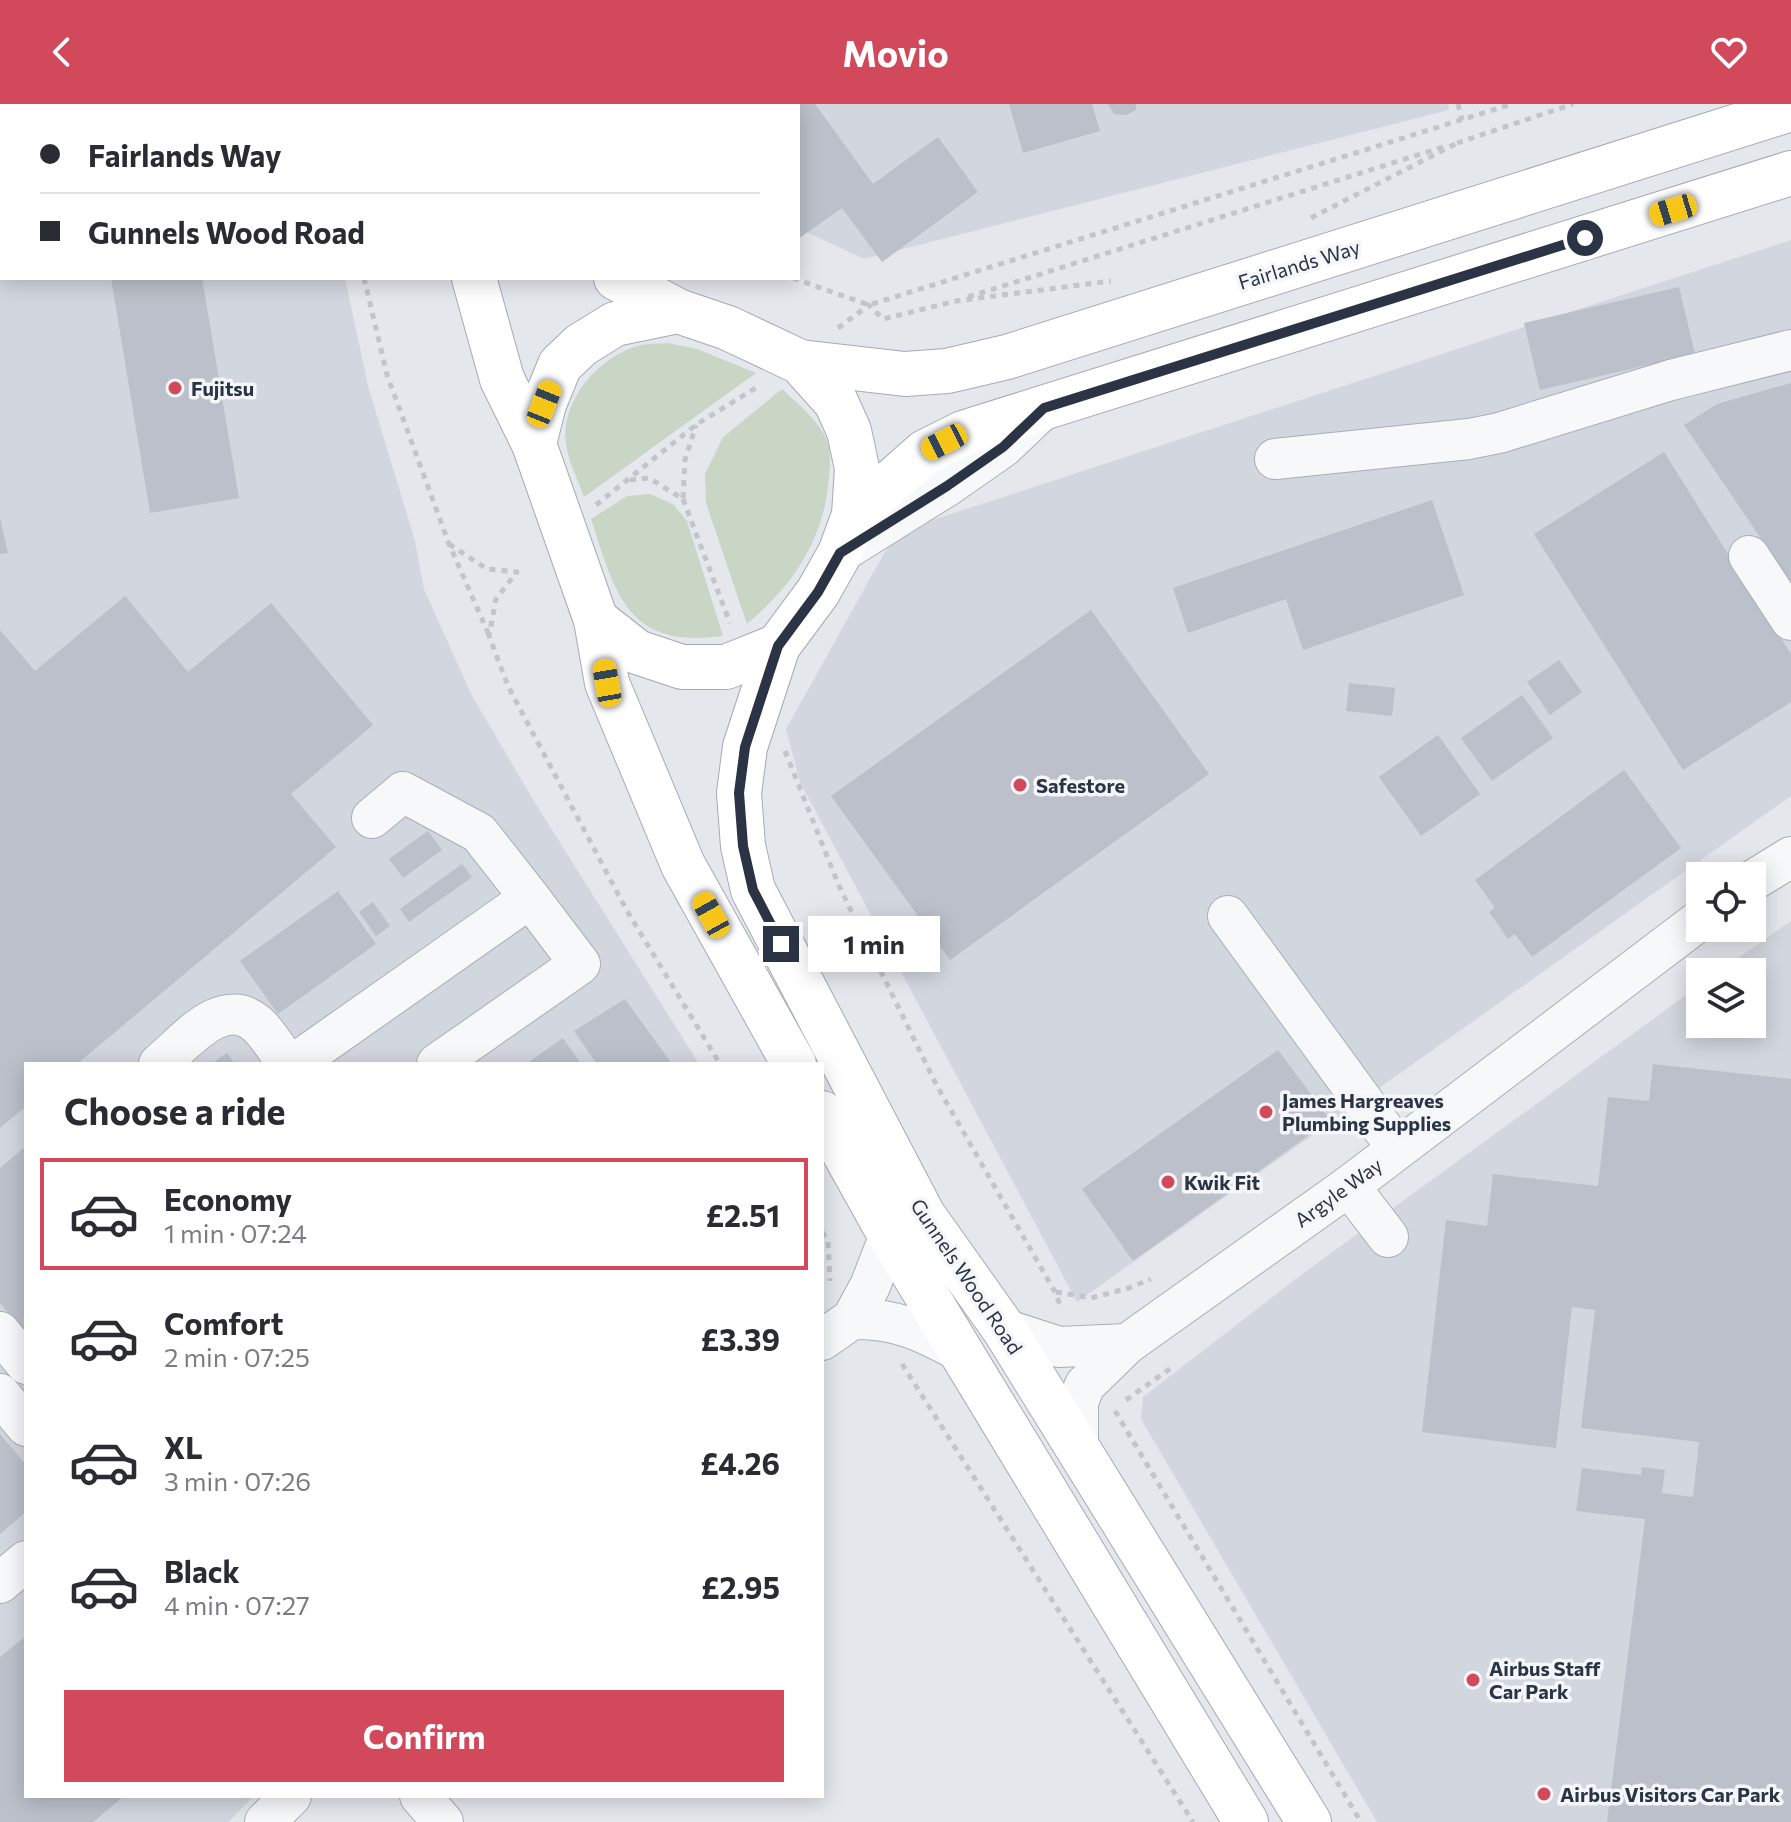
<!DOCTYPE html>
<html lang="en">
<head>
<meta charset="utf-8">
<style>
	body { margin:0; font-family:Commissioner,sans-serif; background:#f7f7f7; color:#2b2b33; height:100vh; display:flex; flex-direction:column; font-size:30px; white-space:nowrap }
	* { box-sizing:border-box; margin:0 }
	p { font-size:26px; color:#7c7c81 }
	.icon { flex:none; width:44px; height:44px; fill:none; stroke:currentColor; stroke-width:2; stroke-linecap:round; stroke-linejoin:round }
	.map { position:relative; flex:1; overflow:hidden }
	.panel { position:absolute; left:24px; top:958px; width:800px; height:736px; display:flex; flex-direction:column; background:#fff; border-radius:0px; box-shadow:0 4px 20px #0003 }
	.panel>* { flex:none }
	.guide { position:absolute; left:0px; top:0px; width:800px; height:176px; box-shadow:0 4px 20px #0003; display:grid; align-content:center; height:176px; padding:0 40px; background:#fff }
	.tools { position:absolute; left:1686px; top:758px; display:grid; gap:16px }
	.tools a { display:grid; place-items:center; width:80px; height:80px; border-radius:0px; background:#fff; box-shadow:0 4px 20px #0003; font-size:40px }
	.end { position:absolute; width:36px; height:36px; margin:-18px; border:10px solid #2b3445; background:#fff; box-shadow:0 0 0 4px #fff }
	.from { border-radius:50% }
	.bubble { position:absolute; height:56px; border-radius:0px; background:#fff; box-shadow:0 4px 20px #0003; font-size:26px; font-weight:700; line-height:56px; text-align:center }
	.car { position:absolute; width:24px; height:48px; margin:-24px -12px; border-radius:10px; box-shadow:0 0 6px 2px #0007; background:linear-gradient(#f5c518 24%,#345 0 40%,#f5c518 0 76%,#345 0 86%,#f5c518 0) }
	.guide b { display:flex; align-items:center; gap:28px; height:76px; font-size:30px }
	.guide b+b { border-top:2px solid #e1e1e2 }
	.guide i { width:20px; height:20px; background:#2b2b33 }
	ul { padding:0; list-style:none }
	li { display:flex; align-items:center; gap:24px; height:112px; margin:0 16px 12px; padding:0 24px; border:4px solid transparent; border-radius:0px }
	li div { flex:1 }
	li b { display:block; font-size:30px }
	li em { font-style:normal; font-weight:700 }
	li.active { border-color:#d1495b }
	li>.icon { width:72px; height:72px; stroke-width:1.5 }
	h2 { padding:0 40px; font-size:36px; line-height:96px }
	.primary-button { display:flex; gap:16px; margin-top:auto; padding:16px 40px }
	.primary-button a { flex:1; height:92px; border-radius:0px; background:#d1495b; color:#fff; font-size:32px; font-weight:700; line-height:92px; text-align:center }
	header { display:flex; justify-content:space-between; align-items:center; height:104px; padding:0 40px; background:#d1495b; color:#fff; font-size:36px; font-weight:700 }
	.map>svg:first-child { display:block }
	.built { fill:#d2d6de }
	.green { fill:#c9d6c5 }
	.building { fill:#bbc0ca }
	.lines { fill:none; stroke-linecap:round; stroke-linejoin:round }
	.minor-casing { stroke:#a9aeb7; stroke-width:42 }
	.major-casing { stroke:#a3abb8; stroke-width:46 }
	.path { stroke:#c2c5cb; stroke-width:5; stroke-dasharray:6 6; stroke-linecap:butt }
	.minor { stroke:#f7f8fa; stroke-width:40 }
	.major { stroke:#fff; stroke-width:44 }
	.route { stroke:#2b3445; stroke-width:10 }
	.poi-dot { fill:#d1495b; stroke:#f4f6f9; stroke-width:3 }
	.labels { text-anchor:middle; dominant-baseline:central; stroke-width:7; stroke-linejoin:round; paint-order:stroke }
	.street-label { font-size:20px; fill:#2b3445; stroke:#f4f6f9 }
	.poi-label { font-size:20px; font-weight:bold; fill:#2b3445; stroke:#f4f6f9; text-anchor:start }
</style>
</head>
<body>
<header><svg class="icon" aria-label="back" viewBox="0 0 24 24"><path d="M15 5l-7 7 7 7"/></svg>Movio<svg class="icon" aria-label="heart" viewBox="0 0 24 24"><path d="M12 20l-8-8c-3-5 5-10 8-4 3-6 11-1 8 4z"/></svg></header>
<div class="map">
<svg width="1791" height="1718" viewBox="0 0 1791 1718">
	<rect width="100%" height="100%" fill="#e4e7ec"/>
	<g class="built">
		<path d="M0 0H306L307 2H2V174H345L368 282 415 437 424 485 471 590 532 694 699 960H26V1692H254L228 1718H0Z"/>
		<path d="M608 0H1448L1449 6 864 155 798 124V2Z"/>
		<path d="M1791 136V692L1077 1198 800 678 786 625 896 428Z"/>
		<path d="M1791 817V1718H1377L1141 1315 1143 1293 1305 1168 1700 881V920H1752V868H1718Z"/>
	</g>
	<g class="green">
		<path d="M668 239 697 245 756 269 584 393C578 376 568 357 566 340 561 296 597 255 637 242 646 239 658 240 668 239Z"/>
		<path d="M782 285C798 300 818 316 827 336 831 347 830 362 829 373 824 436 794 480 747 520L706 399 705 370 723 333Z"/>
		<path d="M651 390 674 401 687 417 723 532C627 545 616 491 591 415L627 392Z"/>
	</g>
	<g class="building">
		<path d="M798 0H815L873 80 938 33 978 88 882 158 842 104 798 135Z"/>
		<path d="M1009 0H1092L1100 27 1023 49Z"/>
		<path d="M1108 0H1136V6L1126 11 1114 10Z"/>
		<path d="M111 174H202L239 394 150 409Z"/>
		<path d="M1679 183 1695 250 1540 286 1524 219Z"/>
		<path d="M1791 279V479L1684 321 1717 300Z"/>
		<path d="M1664 348 1791 550V598L1683 666 1534 430Z"/>
		<path d="M1432 396 1464 491 1303 546 1286 495 1188 529 1173 484Z"/>
		<path d="M0 414 8 449 0 450Z"/>
		<path d="M125 492 188 568 271 499 373 621 291 690 336 743 77 960H26V1002L0 1024V526L35 567Z"/>
		<path d="M1091 506 1209 670 950 856 831 692Z"/>
		<path d="M1559 556 1582 588 1550 611 1527 578Z"/>
		<path d="M1349 579 1395 584 1392 612 1346 607Z"/>
		<path d="M1522 591 1553 634 1492 677 1461 634Z"/>
		<path d="M1438 631 1480 690 1421 732 1379 673Z"/>
		<path d="M1624 666 1681 744 1532 853 1515 830 1508 835 1489 808 1495 804 1475 776Z"/>
		<path d="M428 727 442 746 403 774 389 755Z"/>
		<path d="M462 760 472 773 409 818 400 805Z"/>
		<path d="M338 787 376 840 278 910 240 857Z"/>
		<path d="M373 798 390 822 376 832 359 808Z"/>
		<path d="M625 895 672 960H597L574 927Z"/>
		<path d="M563 934 581 960H526Z"/>
		<path d="M1278 946 1330 1016 1133 1157 1082 1085Z"/>
		<path d="M227 949 235 960H211Z"/>
		<path d="M1653 960 1791 975V1718H1607L1645 1415 1576 1407 1582 1364 1641 1371 1642 1363 1665 1366 1662 1389 1693 1393 1699 1338 1581 1324 1595 1206 1572 1203 1556 1344 1422 1328 1446 1116 1487 1122 1493 1070 1598 1082 1608 993 1649 997Z"/>
		<path d="M26 1042V1230L0 1199V1064Z"/>
		<path d="M0 1330 26 1361V1408L0 1430Z"/>
		<path d="M26 1532V1692H124L93 1718H0V1553Z"/>
	</g>
	<g class="lines">
		<g class="minor-casing">
			<g id="minor">
				<path d="M619 0 620 2"/>
				<path d="M1275 355 1469 335 1499 329 1671 276 1791 246"/>
				<path d="M840 449 947 382 1003 343 1044 304"/>
				<path d="M1749 452 1791 516"/>
				<path d="M372 714 403 688 479 729 530 794"/>
				<path d="M1752 777 1791 753"/>
				<path d="M1228 812 1397 1044"/>
				<path d="M159 960C186 938 222 890 257 920 269 931 278 947 287 960"/>
				<path d="M294 960 530 794 580 860 437 960"/>
				<path d="M1349 1082 1388 1133"/>
				<path d="M852 1215C896 1214 923 1227 961 1248"/>
				<path d="M1004 1225 1059 1243 1127 1240"/>
				<path d="M0 1228 26 1260"/>
				<path d="M822 1236 852 1215 870 1182 890 1131"/>
				<path d="M0 1290 26 1322"/>
				<path d="M1078 1346V1298L1085 1281 1127 1240 1349 1082 1700 816"/>
				<path d="M0 1479 26 1457"/>
				<path d="M420 1692 443 1718"/>
				<path d="M265 1718 291 1692"/>
			</g>
		</g>
		<g class="major-casing">
			<g id="major">
				<path d="M437 0V2"/>
				<path d="M483 0 484 2"/>
				<path d="M474 174 502 275 534 340 596 516 607 579 683 761 794 960"/>
				<path d="M616 174 678 207 728 224 800 258 836 298 849 327 857 364 854 411 840 449 818 488 778 542 745 643 739 689 743 742 753 786 923 1111 1004 1225 1309 1718"/>
				<path d="M800 258 905 270 947 267 1007 253 1791 5"/>
				<path d="M534 340 544 300 560 261 581 241 615 220 678 207"/>
				<path d="M854 411 925 348 963 329 1791 69"/>
				<path d="M596 516 637 548 682 563H726L778 542"/>
				<path d="M822 1009 890 1131 1246 1718"/>
			</g>
		</g>
		<g class="path">
			<path d="M322 0V2"/>
			<path d="M560 0V2"/>
			<path d="M1458 0 1462 16"/>
			<path d="M1457 39 1573 0"/>
			<path d="M1311 114 1459 38"/>
			<path d="M364 174 387 271 449 440 489 531"/>
			<path d="M793 174 869 201 1512 0"/>
			<path d="M968 193 1443 43"/>
			<path d="M838 224 869 201 883 215 956 197 1111 177"/>
			<path d="M630 376 649 374 683 395 685 356 696 321"/>
			<path d="M683 395 730 519"/>
			<path d="M596 401 697 320 759 282"/>
			<path d="M449 440 487 465 517 468 496 495 489 532 508 582 627 807 720 960"/>
			<path d="M785 647 839 782 937 982 1055 1188 1061 1203"/>
			<path d="M822 1128 828 1137 830 1177"/>
			<path d="M1056 1188 1091 1194 1129 1184 1151 1175"/>
			<path d="M902 1260 1193 1718"/>
			<path d="M1126 1296 1171 1264"/>
			<path d="M1115 1307 1361 1718"/>
		</g>
		<use href="#minor" class="minor"/>
		<use href="#major" class="major"/>
	</g>
	<g class="lines">
		<path class="route" d="M781 840 753 786 743 742 739 689 745 643 778 542 818 488 840 449 947 382 1003 343 1044 304 1585 134"/>
	</g>
	<g class="poi-dot">
		<circle cx="175" cy="284" r="8"/>
		<circle cx="1020" cy="681" r="8"/>
		<circle cx="1266" cy="1008" r="8"/>
		<circle cx="1168" cy="1078" r="8"/>
		<circle cx="1473" cy="1576" r="8"/>
		<circle cx="1544" cy="1690" r="8"/>
	</g>
	<g class="labels">
		<g class="street-label">
			<text transform="translate(1299 160) rotate(-17)">Fairlands Way</text>
			<text transform="translate(1338 1088) rotate(-36)">Argyle Way</text>
			<text transform="translate(967 1172) rotate(56)">Gunnels Wood Road</text>
		</g>
		<g class="poi-label">
			<text x="191" y="284">Fujitsu</text>
			<text x="1036" y="681">Safestore</text>
			<text x="1282" y="996">James Hargreaves<tspan x="1282" dy="23">Plumbing Supplies</tspan></text>
			<text x="1184" y="1078">Kwik Fit</text>
			<text x="1489" y="1564">Airbus Staff<tspan x="1489" dy="23">Car Park</tspan></text>
			<text x="1560" y="1690">Airbus Visitors Car Park</text>
		</g>
	</g>
</svg>
<div class="tools">
<a><svg class="icon" aria-label="locate" viewBox="0 0 24 24"><circle cx="12" cy="12" r="6"/><path d="M12 2v4M12 18v4M2 12h4M18 12h4"/></svg></a>
<a><svg class="icon" aria-label="layers" viewBox="0 0 24 24"><path d="M12 4l9 5-9 5-9-5zM3 14l9 5 9-5"/></svg></a>
</div>
<i class="end from" style="left:1585px;top:134px"></i>
<i class="end" style="left:781px;top:840px"></i>
<div class="bubble" style="left:808px;top:812px;width:132px">1 min</div>
<i class="car" style="left:1673px;top:106px;rotate:253deg"></i>
<i class="car" style="left:544px;top:300px;rotate:22deg"></i>
<i class="car" style="left:944px;top:338px;rotate:243deg"></i>
<i class="car" style="left:607px;top:579px;rotate:350deg"></i>
<i class="car" style="left:711px;top:811px;rotate:331deg"></i>
<div class="guide">
<b><i class="from"></i>Fairlands Way</b>
<b><i></i>Gunnels Wood Road</b>
</div>
<section class="panel">
<h2>Choose a ride</h2>
<ul>
<li class="active"><svg class="icon" aria-label="car" viewBox="0 0 24 24"><path d="M5 17H2v-5l4-1 3-4h7l3 4 3 1v5h-3M9 17h6M6 11h13"/><circle cx="7" cy="17" r="2"/><circle cx="17" cy="17" r="2"/></svg><div><b>Economy</b><p>1 min · 07:24</p></div><em>£2.51</em></li>
<li><svg class="icon" aria-label="car" viewBox="0 0 24 24"><path d="M5 17H2v-5l4-1 3-4h7l3 4 3 1v5h-3M9 17h6M6 11h13"/><circle cx="7" cy="17" r="2"/><circle cx="17" cy="17" r="2"/></svg><div><b>Comfort</b><p>2 min · 07:25</p></div><em>£3.39</em></li>
<li><svg class="icon" aria-label="car" viewBox="0 0 24 24"><path d="M5 17H2v-5l4-1 3-4h7l3 4 3 1v5h-3M9 17h6M6 11h13"/><circle cx="7" cy="17" r="2"/><circle cx="17" cy="17" r="2"/></svg><div><b>XL</b><p>3 min · 07:26</p></div><em>£4.26</em></li>
<li><svg class="icon" aria-label="car" viewBox="0 0 24 24"><path d="M5 17H2v-5l4-1 3-4h7l3 4 3 1v5h-3M9 17h6M6 11h13"/><circle cx="7" cy="17" r="2"/><circle cx="17" cy="17" r="2"/></svg><div><b>Black</b><p>4 min · 07:27</p></div><em>£2.95</em></li>
</ul>
<div class="primary-button"><a>Confirm</a></div>
</section>
</div>
</body>
</html>
